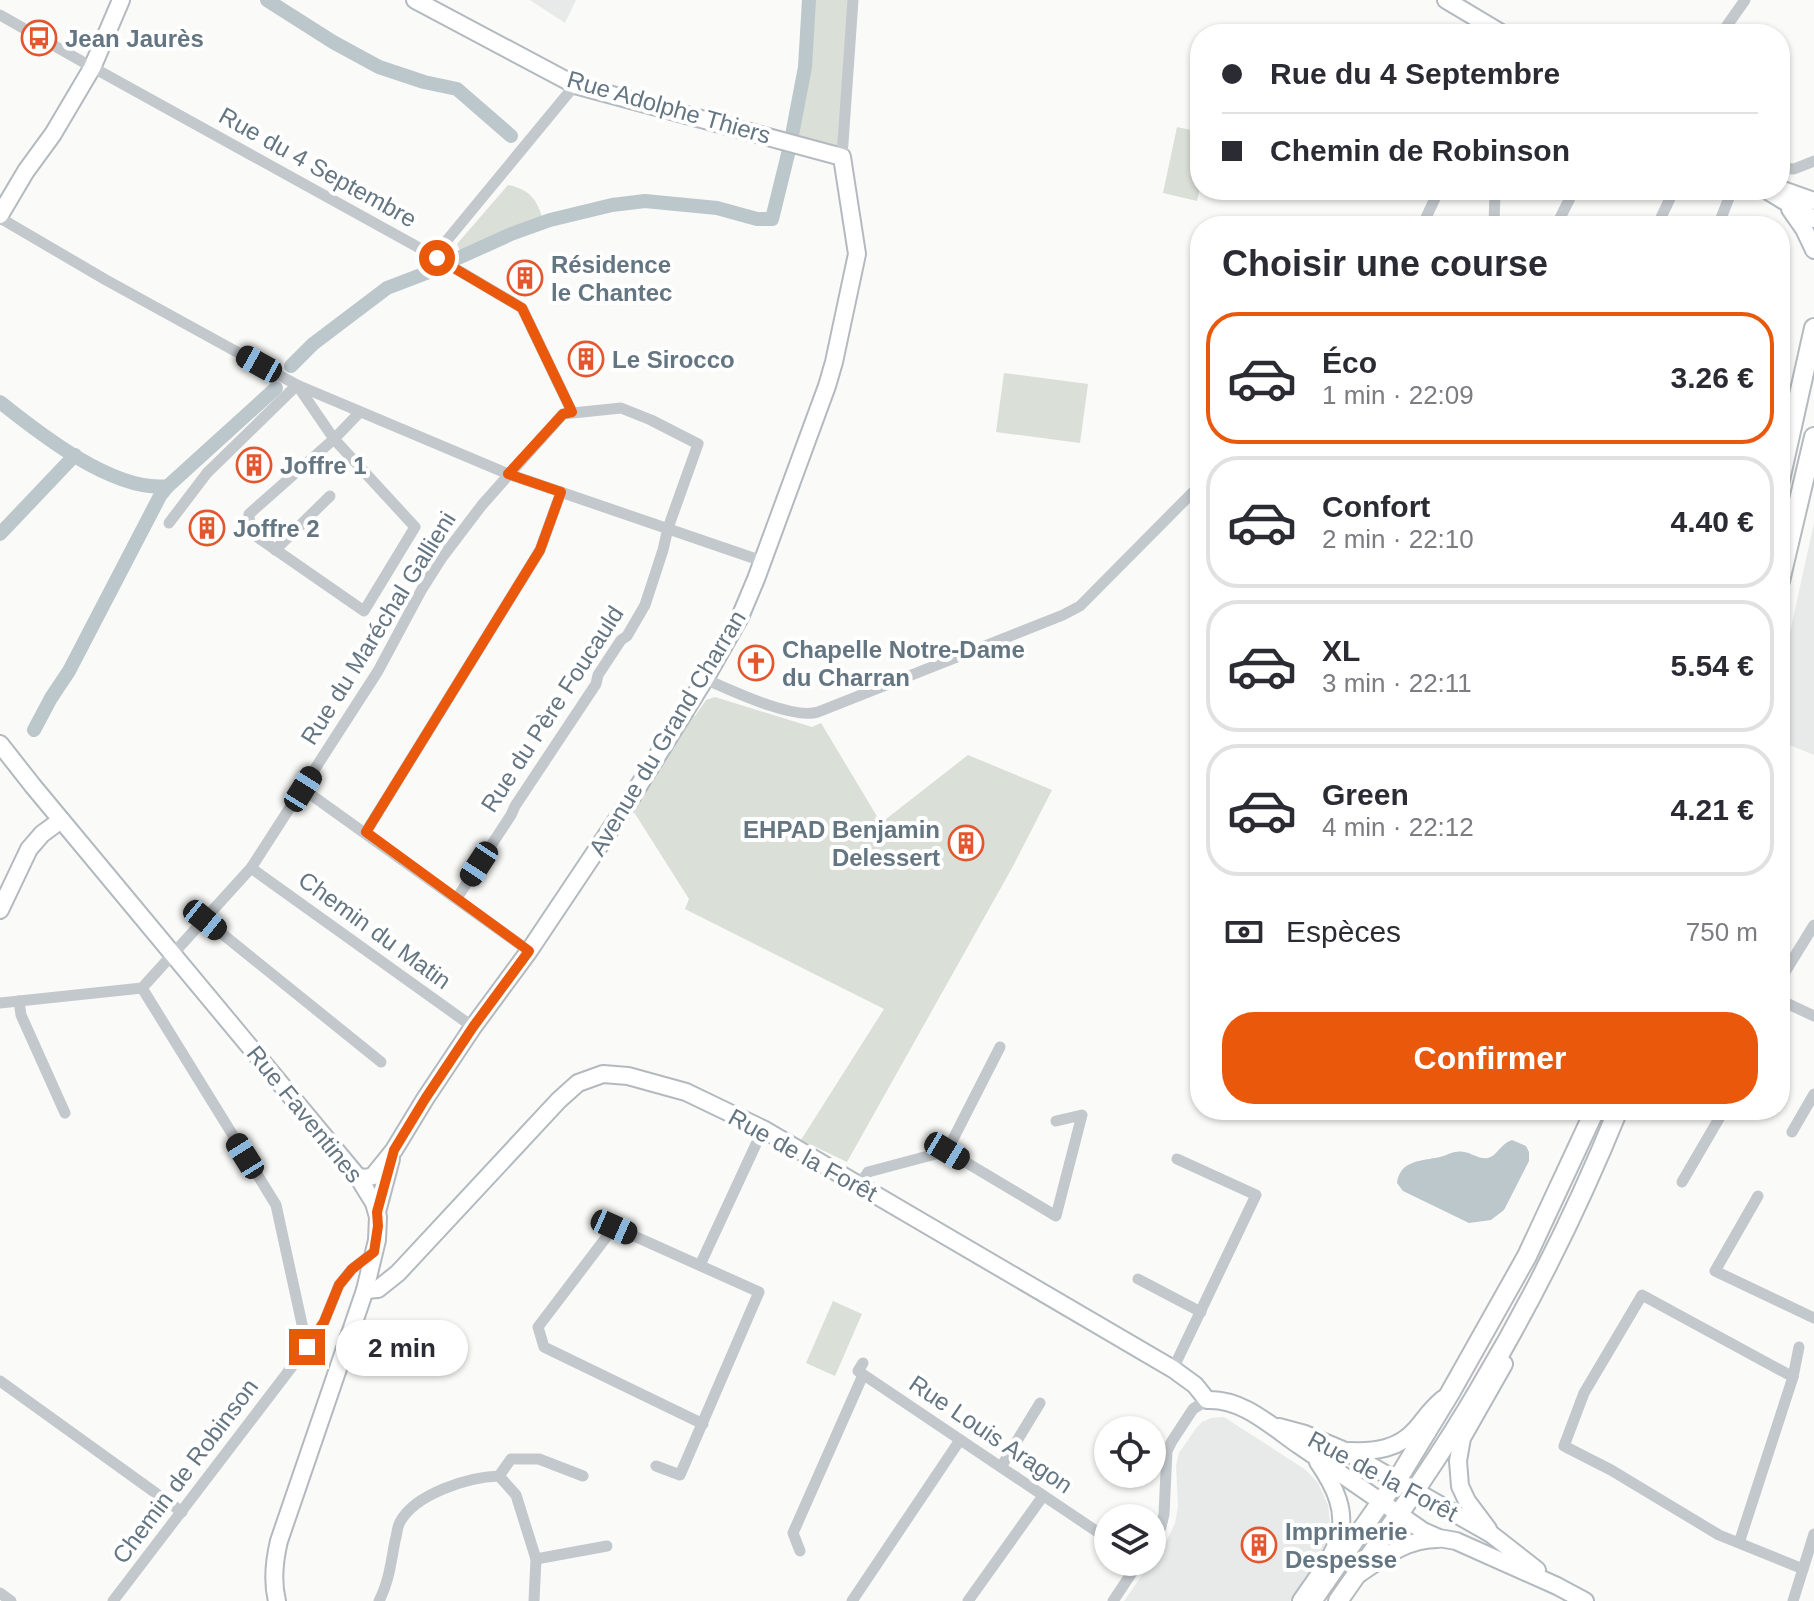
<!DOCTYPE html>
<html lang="fr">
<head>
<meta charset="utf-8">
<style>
	body { margin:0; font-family:Helvetica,sans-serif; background:#f7f7f7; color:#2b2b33; height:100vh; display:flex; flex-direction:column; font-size:30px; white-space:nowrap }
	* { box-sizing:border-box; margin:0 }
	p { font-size:26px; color:#7c7c81 }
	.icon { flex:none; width:44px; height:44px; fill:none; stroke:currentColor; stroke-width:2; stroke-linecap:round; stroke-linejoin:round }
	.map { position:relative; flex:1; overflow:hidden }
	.sheet { position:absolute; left:1190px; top:216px; width:600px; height:904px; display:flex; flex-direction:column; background:#fff; border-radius:32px; box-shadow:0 2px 6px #0004 }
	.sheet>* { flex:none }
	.top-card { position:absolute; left:1190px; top:24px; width:600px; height:176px; border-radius:32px; box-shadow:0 2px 6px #0004; display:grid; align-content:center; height:176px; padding:0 32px; background:#fff }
	.buttons { position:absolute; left:1094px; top:1416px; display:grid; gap:16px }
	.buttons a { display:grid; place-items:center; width:72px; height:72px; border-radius:50%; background:#fff; box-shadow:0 2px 6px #0004; font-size:40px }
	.end { position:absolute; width:36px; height:36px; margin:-18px; border:10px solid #ea580c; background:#fff; box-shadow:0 0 0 4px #fff }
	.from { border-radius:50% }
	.bubble { position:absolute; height:56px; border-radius:28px; background:#fff; box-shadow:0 2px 6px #0004; font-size:26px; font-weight:600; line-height:56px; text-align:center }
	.car { position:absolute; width:24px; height:48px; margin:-24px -12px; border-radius:10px; box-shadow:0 0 6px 2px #0007; background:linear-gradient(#222 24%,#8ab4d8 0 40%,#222 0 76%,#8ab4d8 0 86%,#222 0) }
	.top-card b { display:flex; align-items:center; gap:28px; height:76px; font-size:30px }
	.top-card b+b { border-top:2px solid #e1e1e2 }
	.top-card i { width:20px; height:20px; background:#2b2b33 }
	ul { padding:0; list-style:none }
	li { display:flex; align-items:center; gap:24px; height:132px; margin:0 16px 12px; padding:0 16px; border:4px solid #e1e1e2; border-radius:32px }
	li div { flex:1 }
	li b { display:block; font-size:30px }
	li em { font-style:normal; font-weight:600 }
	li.current { border-color:#ea580c }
	li>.icon { width:72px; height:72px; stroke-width:1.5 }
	h2 { padding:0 32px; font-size:36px; line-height:96px }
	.pay { display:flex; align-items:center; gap:20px; height:88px; padding:0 32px; font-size:30px }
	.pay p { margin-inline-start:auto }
	.action { display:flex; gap:16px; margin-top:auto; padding:16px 32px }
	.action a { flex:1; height:92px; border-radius:32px; background:#ea580c; color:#fff; font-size:32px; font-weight:600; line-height:92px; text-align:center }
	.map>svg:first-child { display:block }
	.built { fill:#e8e9e9 }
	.green { fill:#dadfd7 }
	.water { fill:#bbc7cb }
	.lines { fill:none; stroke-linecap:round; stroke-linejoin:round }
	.canal { stroke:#bbc7cb; stroke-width:14 }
	.secondary-casing { stroke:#b3babf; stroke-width:20 }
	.primary-casing { stroke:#b5babe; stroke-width:22 }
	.street { stroke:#c3c8cc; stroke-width:11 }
	.secondary { stroke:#fff; stroke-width:16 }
	.primary { stroke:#fff; stroke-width:18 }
	.route { stroke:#ea580c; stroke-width:10 }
	.labels { text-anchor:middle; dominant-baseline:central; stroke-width:8; stroke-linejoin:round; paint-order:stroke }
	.poi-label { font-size:24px; font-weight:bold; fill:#657683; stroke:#fff; text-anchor:start }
	.street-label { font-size:24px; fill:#657683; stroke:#fff }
</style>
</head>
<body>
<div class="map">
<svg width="1814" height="1601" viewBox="0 0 1814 1601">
	<rect width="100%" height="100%" fill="#fafaf8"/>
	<g class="built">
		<path d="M530 0H576L565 23Z"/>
		<path d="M1814 523V755L1780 741V678Z"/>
		<path d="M1224 1417 1306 1470 1318 1483 1328 1505 1330 1523 1322 1555 1290 1601H1124L1168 1538 1175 1523 1178 1506 1176 1465 1179 1453 1197 1427 1202 1422 1211 1418Z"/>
	</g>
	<g class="green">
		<path d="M809 0H853L842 157 795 144 792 135 805 67Z"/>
		<path d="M1177 127 1200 132V189L1197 201 1163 193Z"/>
		<path d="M508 185C529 189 537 199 543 220L462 254 457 244Z"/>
		<path d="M1004 373 1088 384 1080 443 996 432Z"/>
		<path d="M715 697 812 727 821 723 881 823 968 755 1052 790 1012 868 847 1162 801 1140 884 1009 685 909 689 899 632 809 690 716H695L706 700Z"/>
		<path d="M833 1301 862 1314 835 1376 806 1363Z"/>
	</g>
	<path class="water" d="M1512 1140 1526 1146 1529 1152V1161L1504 1210 1491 1220 1469 1223 1403 1191 1397 1183C1400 1160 1421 1161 1440 1157 1448 1155 1455 1150 1464 1152 1472 1153 1480 1160 1488 1158 1497 1156 1500 1144 1512 1140Z"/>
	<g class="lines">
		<g class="canal">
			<path d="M267 0 333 42 379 67 424 82 457 89 511 136"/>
			<path d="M792 135 805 67 809 0"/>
			<path d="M456 259 511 234 550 220 612 205 645 201 717 208 757 219H772L789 150"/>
			<path d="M291 366 313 344 387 288 434 270"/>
			<path d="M0 402C40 434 115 493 168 486L276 388"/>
			<path d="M0 534 75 455"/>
			<path d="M34 730 51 698 69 671 160 496 168 486"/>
		</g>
		<g class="secondary-casing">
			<g id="secondary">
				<path d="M1446 0 1503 34"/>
				<path d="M1780 189 1814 201"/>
				<path d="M1766 190 1814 219"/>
				<path d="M1790 209 1804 229 1814 250"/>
				<path d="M0 215 26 171 53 134 92 68 121 0"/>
				<path d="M0 744 33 786 358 1177 374 1203 378 1217 377 1240 365 1290 279 1541C274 1562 272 1581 277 1601"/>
				<path d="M0 910 29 849 42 834 61 820"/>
				<path d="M358 1177 366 1178 373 1176 394 1150 425 1099 473 1027 529 951 628 803 705 679 740 617 756 579 827 386 834 362 857 254 842 157 575 85 415 0"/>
				<path d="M377 1212 391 1159"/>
				<path d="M365 1290 378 1289 398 1273 559 1100 578 1083 603 1074 628 1076 686 1092 763 1129 1173 1369 1195 1385 1207 1400C1243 1398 1272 1427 1300 1446 1341 1474 1382 1502 1423 1531L1439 1538 1456 1541 1557 1586 1585 1601"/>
				<path d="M1279 1427 1305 1434 1343 1450 1491 1534 1537 1570"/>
				<path d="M1350 1451C1375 1452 1399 1449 1416 1429 1426 1417 1431 1409 1443 1399"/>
				<path d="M1488 1529 1467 1501 1460 1486 1458 1461 1462 1438 1504 1364"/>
				<path d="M1359 1574C1384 1557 1406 1539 1438 1539"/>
				<path d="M1301 1601C1338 1547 1361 1524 1318 1462"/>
			</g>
		</g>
		<g class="primary-casing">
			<g id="primary">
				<path d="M1780 480 1814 328"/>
				<path d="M1780 581 1814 437"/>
				<path d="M1312 1601 1402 1472 1450 1393 1527 1256 1595 1110"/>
				<path d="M1338 1601C1387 1531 1437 1462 1480 1388 1533 1299 1579 1206 1618 1110"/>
			</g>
		</g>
		<g class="street">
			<path d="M0 15 83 62 434 256 522 308 572 412"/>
			<path d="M1721 34 1745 0"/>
			<path d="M842 157 853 0"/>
			<path d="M1780 168 1794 169 1814 161"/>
			<path d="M0 218 106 280 297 385 508 474 762 561"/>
			<path d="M1422 226 1439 190"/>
			<path d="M1494 226 1495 190"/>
			<path d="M1556 226 1574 190"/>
			<path d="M1657 226 1674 190"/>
			<path d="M1718 226 1732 190"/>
			<path d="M434 256 575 85"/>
			<path d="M169 523 207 473 297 385 334 439 415 527 364 611 250 532 249 514 334 439 359 413"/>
			<path d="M275 550 330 496"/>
			<path d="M705 679C730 690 793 720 818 712L1063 615 1080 606 1200 485"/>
			<path d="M303 789 529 951"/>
			<path d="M366 832 540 550 561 492"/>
			<path d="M251 868 473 1027"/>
			<path d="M205 920 381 1062"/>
			<path d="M1780 980 1814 925"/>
			<path d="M142 988 276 1205 307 1347"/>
			<path d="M1780 1000 1814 1016"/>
			<path d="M19 1001 21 1015 65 1113"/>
			<path d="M0 1003 142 988 251 868 378 671 422 589 441 559 482 505 563 414 621 408 651 420 698 444 668 528 663 550 645 605 627 636 621 640 598 675 596 684 515 806 511 815 457 898"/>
			<path d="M1792 1132 1814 1094"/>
			<path d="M947 1151 1056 1216 1082 1115 1056 1121"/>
			<path d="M947 1151 1000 1047"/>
			<path d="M1682 1182 1724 1110"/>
			<path d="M859 1186 868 1172 947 1151"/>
			<path d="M1758 1196 1715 1271 1814 1318"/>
			<path d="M700 1265 763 1129"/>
			<path d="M1138 1279 1201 1312"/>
			<path d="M863 1363 858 1371 1108 1539"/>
			<path d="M1173 1369 1256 1195 1177 1159"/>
			<path d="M1793 1377 1799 1347"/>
			<path d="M0 1381 182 1512"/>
			<path d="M656 1466 680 1475 759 1292 614 1227 538 1327 544 1347 703 1424"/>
			<path d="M1001 1467 1040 1403"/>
			<path d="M499 1476 511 1459H539L583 1476"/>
			<path d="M1152 1542 1161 1527 1164 1514 1167 1451 1172 1441 1193 1409 1207 1400"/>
			<path d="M1739 1543 1793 1377 1642 1295 1584 1393 1564 1446 1611 1470 1719 1535 1803 1569"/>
			<path d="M800 1551 793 1533 863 1375"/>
			<path d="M536 1559 607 1546"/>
			<path d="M0 1593 11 1601"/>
			<path d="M113 1601 307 1347 324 1322 339 1285 352 1269 374 1252"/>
			<path d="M379 1601C389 1582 391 1562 395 1541 397 1535 397 1527 400 1522 415 1494 468 1477 499 1476L516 1495 536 1559 534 1601"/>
			<path d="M852 1601 960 1440"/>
			<path d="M968 1601 1043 1496"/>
			<path d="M1113 1601 1139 1562"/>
			<path d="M1793 1601 1814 1534"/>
		</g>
		<use href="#secondary" class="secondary"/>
		<use href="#primary" class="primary"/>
	</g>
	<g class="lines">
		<path class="route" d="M307 1347 324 1322 339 1285 352 1269 374 1252 378 1226 377 1212 394 1150 425 1099 473 1027 529 951 366 832 540 550 561 492 508 474 563 414 572 412 522 308 437 258"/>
	</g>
	<defs>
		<g id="bus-ring" transform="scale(1.8)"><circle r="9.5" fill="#fff" stroke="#e4572e" stroke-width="1.5"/><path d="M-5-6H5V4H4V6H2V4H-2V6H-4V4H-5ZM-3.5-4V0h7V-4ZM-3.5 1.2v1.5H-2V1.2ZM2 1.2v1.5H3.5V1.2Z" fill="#e4572e"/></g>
		<g id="building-ring" transform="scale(1.8)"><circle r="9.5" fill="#fff" stroke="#e4572e" stroke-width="1.5"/><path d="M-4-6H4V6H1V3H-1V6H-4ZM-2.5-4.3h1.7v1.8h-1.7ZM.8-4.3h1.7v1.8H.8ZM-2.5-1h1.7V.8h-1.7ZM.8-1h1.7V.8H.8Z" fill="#e4572e"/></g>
		<g id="church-ring" transform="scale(1.8)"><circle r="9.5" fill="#fff" stroke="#e4572e" stroke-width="1.5"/><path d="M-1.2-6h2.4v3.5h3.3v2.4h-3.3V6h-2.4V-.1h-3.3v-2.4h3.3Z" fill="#e4572e"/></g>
	</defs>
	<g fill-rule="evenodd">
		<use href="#bus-ring" x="39" y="38"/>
		<use href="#building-ring" x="525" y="278"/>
		<use href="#building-ring" x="586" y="359"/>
		<use href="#building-ring" x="254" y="465"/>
		<use href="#building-ring" x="207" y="528"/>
		<use href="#church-ring" x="756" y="663"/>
		<use href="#building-ring" x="966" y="843"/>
		<use href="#building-ring" x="1259" y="1545"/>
	</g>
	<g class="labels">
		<g class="poi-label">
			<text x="65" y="38">Jean Jaurès</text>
			<text x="551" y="264">Résidence<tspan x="551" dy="28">le Chantec</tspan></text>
			<text x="612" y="359">Le Sirocco</text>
			<text x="280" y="465">Joffre 1</text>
			<text x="233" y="528">Joffre 2</text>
			<text x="782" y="649">Chapelle Notre-Dame<tspan x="782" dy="28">du Charran</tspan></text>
			<text x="940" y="829" text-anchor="end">EHPAD Benjamin<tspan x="940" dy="28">Delessert</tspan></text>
			<text x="1285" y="1531">Imprimerie<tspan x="1285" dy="28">Despesse</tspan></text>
		</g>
		<g class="street-label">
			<text transform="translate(669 107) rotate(16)">Rue Adolphe Thiers</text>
			<text transform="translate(318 167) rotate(29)">Rue du 4 Septembre</text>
			<text transform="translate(378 628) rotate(-58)">Rue du Maréchal Gallieni</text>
			<text transform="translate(552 709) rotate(-57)">Rue du Père Foucauld</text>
			<text transform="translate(667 733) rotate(-59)">Avenue du Grand Charran</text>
			<text transform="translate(375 930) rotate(36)">Chemin du Matin</text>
			<text transform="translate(305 1114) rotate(51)">Rue Faventines</text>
			<text transform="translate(803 1155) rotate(29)">Rue de la Forêt</text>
			<text transform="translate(991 1434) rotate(34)">Rue Louis Aragon</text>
			<text transform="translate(185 1471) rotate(-53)">Chemin de Robinson</text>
			<text transform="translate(1383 1476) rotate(28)">Rue de la Forêt</text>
		</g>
	</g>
</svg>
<div class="buttons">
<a><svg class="icon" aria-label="locate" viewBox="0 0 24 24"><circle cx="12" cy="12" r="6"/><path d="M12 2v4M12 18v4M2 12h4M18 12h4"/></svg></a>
<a><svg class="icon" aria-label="layers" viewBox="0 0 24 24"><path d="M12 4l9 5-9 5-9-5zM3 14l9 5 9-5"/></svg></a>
</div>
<i class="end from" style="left:437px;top:258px"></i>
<i class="end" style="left:307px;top:1347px"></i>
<div class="bubble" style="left:336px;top:1320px;width:132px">2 min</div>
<i class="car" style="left:259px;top:364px;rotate:299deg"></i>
<i class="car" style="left:303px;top:789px;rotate:32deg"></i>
<i class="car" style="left:479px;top:864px;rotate:213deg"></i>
<i class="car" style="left:205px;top:920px;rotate:129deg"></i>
<i class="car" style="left:947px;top:1151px;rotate:121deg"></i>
<i class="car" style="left:245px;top:1156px;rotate:328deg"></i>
<i class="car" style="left:614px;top:1227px;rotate:114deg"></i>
<div class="top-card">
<b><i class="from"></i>Rue du 4 Septembre</b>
<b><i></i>Chemin de Robinson</b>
</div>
<section class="sheet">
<h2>Choisir une course</h2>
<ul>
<li class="current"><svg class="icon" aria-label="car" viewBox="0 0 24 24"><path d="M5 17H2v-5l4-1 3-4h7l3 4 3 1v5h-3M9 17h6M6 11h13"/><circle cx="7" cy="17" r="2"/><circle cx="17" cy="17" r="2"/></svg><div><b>Éco</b><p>1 min · 22:09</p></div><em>3.26 €</em></li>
<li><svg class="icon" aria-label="car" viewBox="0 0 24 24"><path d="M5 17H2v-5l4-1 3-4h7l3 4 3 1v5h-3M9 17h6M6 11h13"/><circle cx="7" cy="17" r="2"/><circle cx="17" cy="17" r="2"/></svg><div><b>Confort</b><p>2 min · 22:10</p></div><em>4.40 €</em></li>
<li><svg class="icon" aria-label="car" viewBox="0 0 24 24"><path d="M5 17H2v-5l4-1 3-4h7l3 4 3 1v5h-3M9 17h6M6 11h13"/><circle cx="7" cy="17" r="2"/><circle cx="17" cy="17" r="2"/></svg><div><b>XL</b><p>3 min · 22:11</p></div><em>5.54 €</em></li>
<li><svg class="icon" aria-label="car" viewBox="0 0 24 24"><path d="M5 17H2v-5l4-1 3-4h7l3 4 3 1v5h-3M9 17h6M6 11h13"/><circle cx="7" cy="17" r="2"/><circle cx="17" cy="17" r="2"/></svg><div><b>Green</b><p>4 min · 22:12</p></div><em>4.21 €</em></li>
</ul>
<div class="pay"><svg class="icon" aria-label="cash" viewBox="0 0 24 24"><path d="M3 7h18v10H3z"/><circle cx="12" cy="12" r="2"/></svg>Espèces<p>750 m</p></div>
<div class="action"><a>Confirmer</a></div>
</section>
</div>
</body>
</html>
